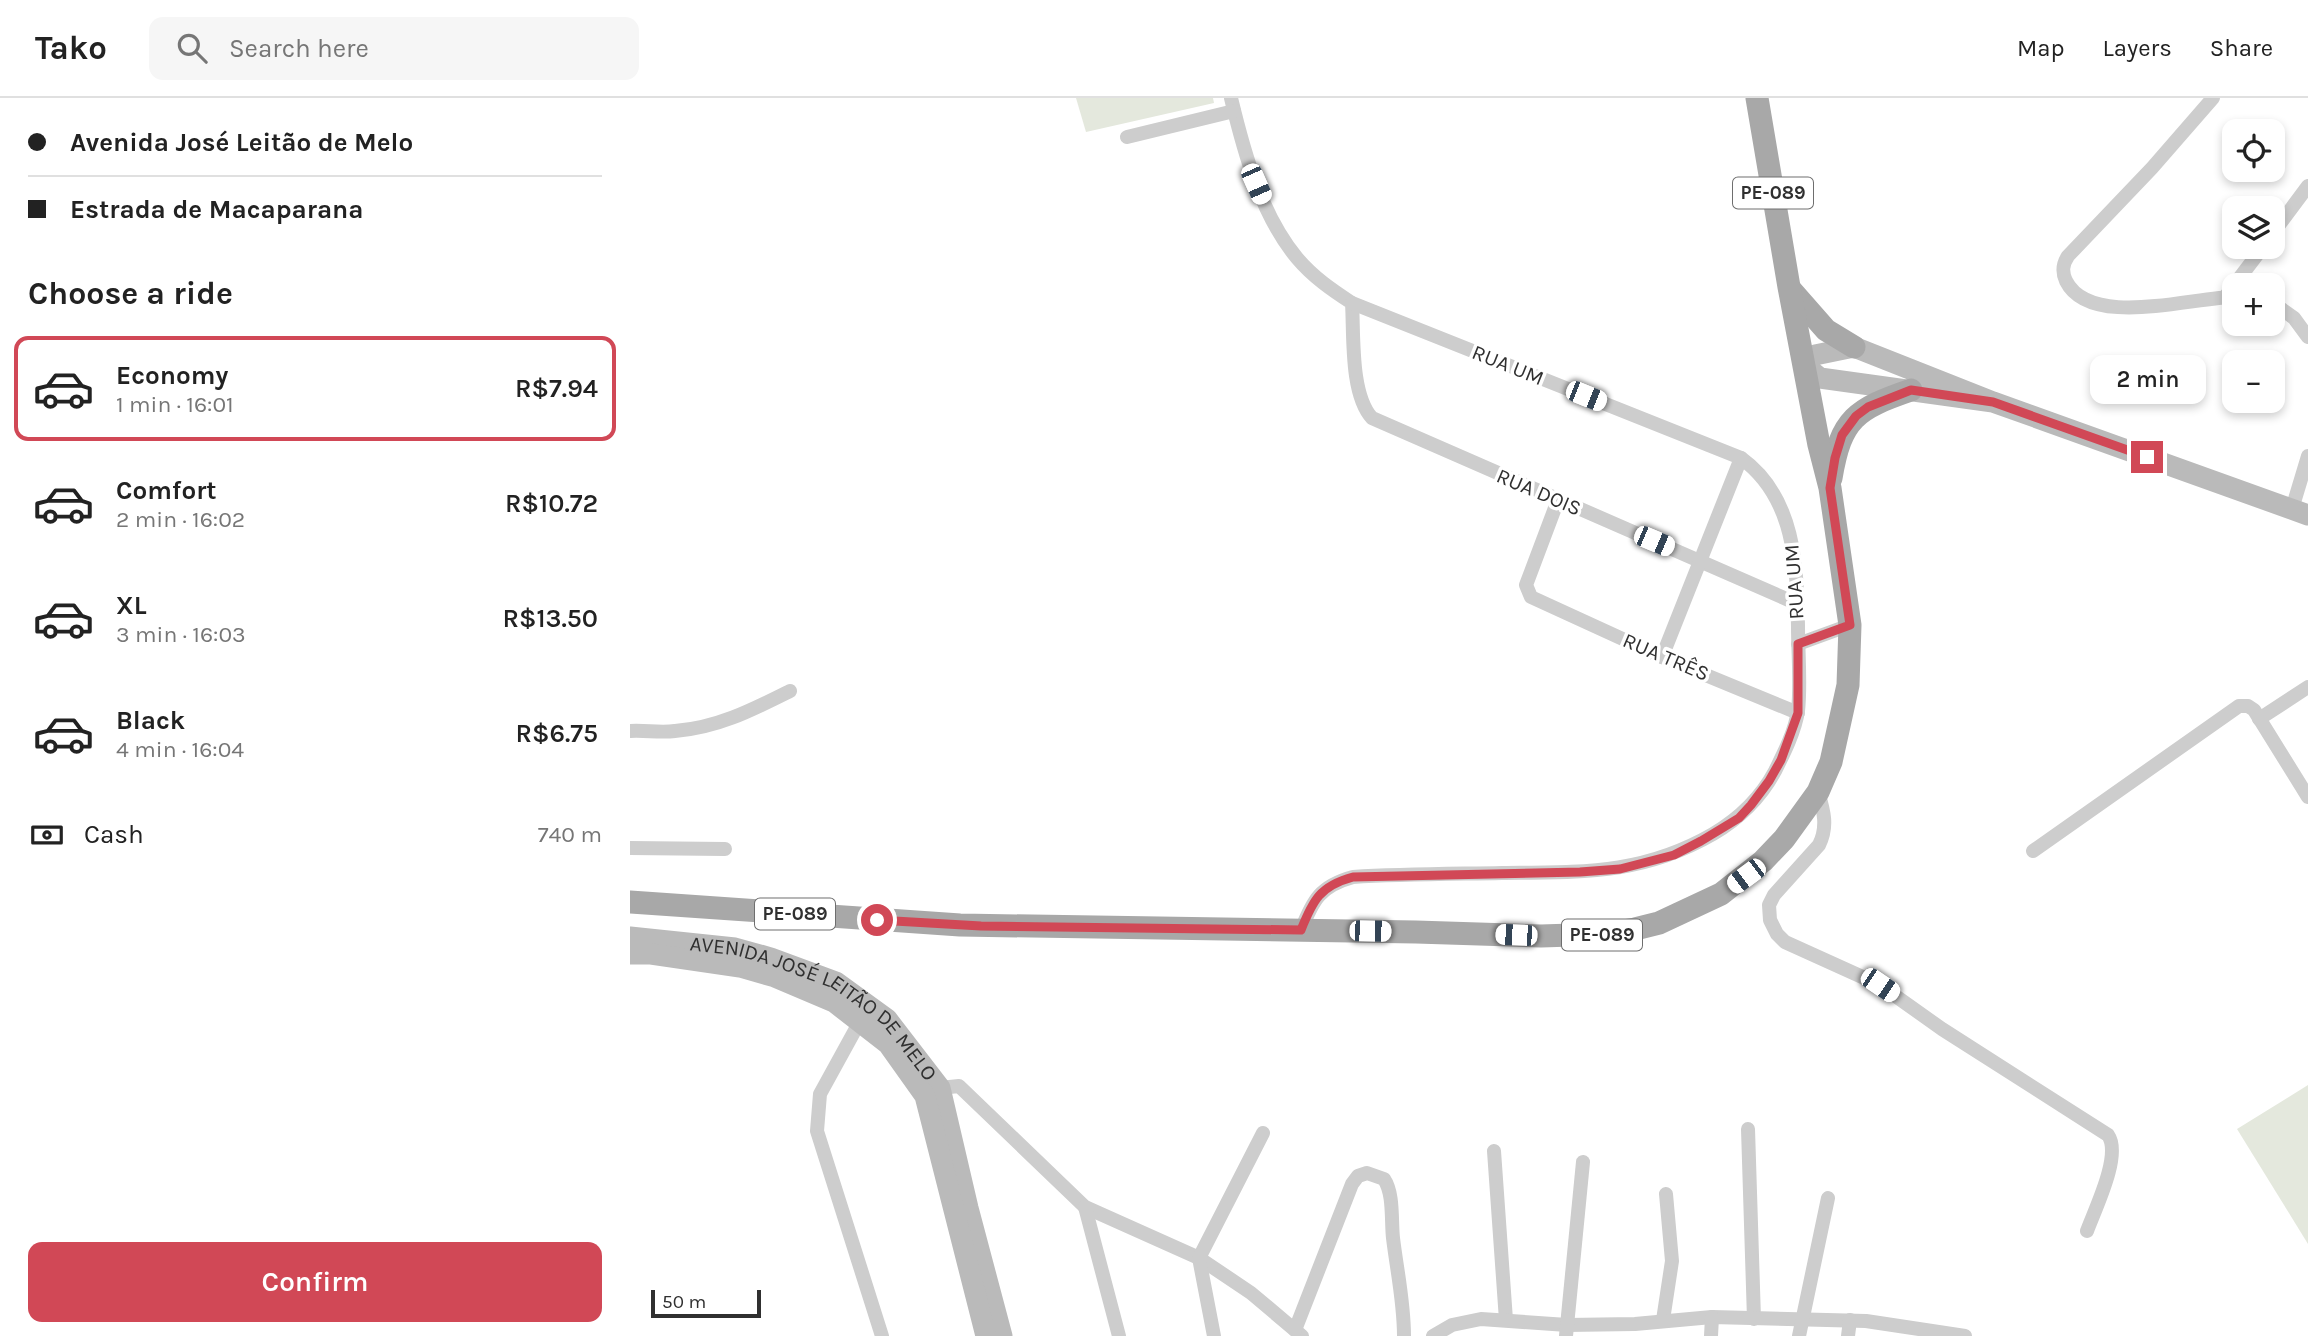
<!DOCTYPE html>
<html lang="en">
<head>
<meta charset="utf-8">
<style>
	body { margin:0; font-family:Karla,sans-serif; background:#f6f6f6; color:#222; height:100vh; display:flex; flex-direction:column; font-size:26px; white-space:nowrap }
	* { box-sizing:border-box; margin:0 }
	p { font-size:23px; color:#767676 }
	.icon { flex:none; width:38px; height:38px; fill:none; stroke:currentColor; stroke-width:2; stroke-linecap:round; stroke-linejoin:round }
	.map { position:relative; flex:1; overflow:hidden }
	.side { display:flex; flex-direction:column; background:#fff; width:630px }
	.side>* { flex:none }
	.top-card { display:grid; align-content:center; height:154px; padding:0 28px; background:#fff }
	.fabs { position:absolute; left:1592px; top:21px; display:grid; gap:14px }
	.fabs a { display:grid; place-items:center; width:63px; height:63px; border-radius:14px; background:#fff; box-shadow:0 4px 10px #0003; font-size:35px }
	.scale { position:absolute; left:21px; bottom:18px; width:110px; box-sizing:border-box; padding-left:7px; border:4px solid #303030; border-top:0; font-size:19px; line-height:24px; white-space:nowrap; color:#303030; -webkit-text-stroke:5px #fff; paint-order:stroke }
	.end { position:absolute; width:32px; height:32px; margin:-16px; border:9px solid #d14856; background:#fff; box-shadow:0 0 0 4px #fff }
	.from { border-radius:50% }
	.bubble { position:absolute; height:49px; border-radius:14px; background:#fff; box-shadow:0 4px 10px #0003; font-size:23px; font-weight:600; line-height:49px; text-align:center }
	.car { position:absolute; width:21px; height:42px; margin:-21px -10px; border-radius:9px; box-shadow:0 0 5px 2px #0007; background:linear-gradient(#fff 24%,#345 0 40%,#fff 0 76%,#345 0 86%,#fff 0) }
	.top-card b { display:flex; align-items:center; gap:24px; height:66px; font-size:26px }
	.top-card b+b { border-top:2px solid #e0e0e0 }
	.top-card i { width:18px; height:18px; background:#222 }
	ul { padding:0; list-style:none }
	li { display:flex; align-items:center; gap:21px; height:105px; margin:0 14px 10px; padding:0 14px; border:4px solid transparent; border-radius:14px }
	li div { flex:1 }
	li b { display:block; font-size:26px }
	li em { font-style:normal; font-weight:600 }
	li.selected { border-color:#d14856 }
	li>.icon { width:63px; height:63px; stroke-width:1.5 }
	h2 { padding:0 28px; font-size:32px; line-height:84px }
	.pay { display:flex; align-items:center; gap:18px; height:77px; padding:0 28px; font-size:26px }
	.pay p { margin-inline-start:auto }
	.cta { display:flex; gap:14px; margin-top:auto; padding:14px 28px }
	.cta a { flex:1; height:80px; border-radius:14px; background:#d14856; color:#fff; font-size:28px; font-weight:600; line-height:80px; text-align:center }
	header { display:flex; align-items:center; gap:42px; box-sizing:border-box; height:98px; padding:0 35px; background:#fff; border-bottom:2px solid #e0e0e0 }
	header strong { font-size:33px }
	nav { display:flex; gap:38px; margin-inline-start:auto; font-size:24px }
	.search { width:490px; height:63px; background:#f6f6f6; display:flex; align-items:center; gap:18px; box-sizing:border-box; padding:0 24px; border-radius:14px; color:#767676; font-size:26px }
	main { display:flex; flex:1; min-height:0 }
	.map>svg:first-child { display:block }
	.green { fill:#e4e8dd }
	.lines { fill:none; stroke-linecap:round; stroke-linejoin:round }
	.street { stroke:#cdcdcd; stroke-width:14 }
	.secondary { stroke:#bababa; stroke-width:21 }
	.primary { stroke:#a8a8a8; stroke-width:23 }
	.route { stroke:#d14856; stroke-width:9 }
	.labels { text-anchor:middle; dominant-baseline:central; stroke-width:7; stroke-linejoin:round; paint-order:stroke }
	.shield { fill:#fff; stroke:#6e6e6e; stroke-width:2 }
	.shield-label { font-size:19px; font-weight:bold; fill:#303030 }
	.street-label { font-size:21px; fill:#303030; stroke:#fff }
</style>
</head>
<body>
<header>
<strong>Tako</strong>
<div class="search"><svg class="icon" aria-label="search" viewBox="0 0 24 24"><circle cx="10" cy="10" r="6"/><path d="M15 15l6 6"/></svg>Search here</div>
<nav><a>Map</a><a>Layers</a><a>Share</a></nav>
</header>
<main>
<section class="side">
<div class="top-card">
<b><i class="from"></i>Avenida José Leitão de Melo</b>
<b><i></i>Estrada de Macaparana</b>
</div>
<h2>Choose a ride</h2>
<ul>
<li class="selected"><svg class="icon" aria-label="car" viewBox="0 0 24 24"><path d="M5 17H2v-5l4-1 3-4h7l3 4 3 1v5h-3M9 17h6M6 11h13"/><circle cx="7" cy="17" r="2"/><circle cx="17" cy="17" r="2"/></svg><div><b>Economy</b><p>1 min · 16:01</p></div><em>R$7.94</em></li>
<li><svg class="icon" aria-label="car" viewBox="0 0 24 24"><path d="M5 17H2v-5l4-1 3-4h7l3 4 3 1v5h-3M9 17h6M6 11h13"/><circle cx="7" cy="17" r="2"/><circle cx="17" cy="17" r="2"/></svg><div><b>Comfort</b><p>2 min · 16:02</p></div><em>R$10.72</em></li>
<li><svg class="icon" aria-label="car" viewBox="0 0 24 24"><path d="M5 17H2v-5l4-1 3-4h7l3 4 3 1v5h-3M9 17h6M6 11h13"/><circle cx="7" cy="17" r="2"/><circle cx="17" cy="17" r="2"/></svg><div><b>XL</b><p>3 min · 16:03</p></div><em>R$13.50</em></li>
<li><svg class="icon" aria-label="car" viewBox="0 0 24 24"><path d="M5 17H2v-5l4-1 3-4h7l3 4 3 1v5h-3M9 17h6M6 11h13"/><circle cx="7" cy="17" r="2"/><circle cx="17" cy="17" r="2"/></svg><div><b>Black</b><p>4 min · 16:04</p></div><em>R$6.75</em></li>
</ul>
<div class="pay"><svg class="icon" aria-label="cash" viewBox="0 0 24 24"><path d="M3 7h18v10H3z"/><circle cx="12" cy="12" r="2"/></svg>Cash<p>740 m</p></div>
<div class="cta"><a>Confirm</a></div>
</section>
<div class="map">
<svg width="1678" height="1238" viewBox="0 0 1678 1238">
	<rect width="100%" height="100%" fill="#fff"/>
	<g class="green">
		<path d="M446 0H583L584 5 456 34Z"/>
		<path d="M1678 987V1146L1607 1031Z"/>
	</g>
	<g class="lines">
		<g class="street">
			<path d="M601 0C614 54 631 117 667 160 683 179 702 192 722 205 724 236 720 296 742 320L1168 506"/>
			<path d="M1583 0 1522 70 1438 158C1432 167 1432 174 1436 183 1460 231 1562 199 1605 199"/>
			<path d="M497 39 604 13"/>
			<path d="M1643 135 1678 88"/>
			<path d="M1595 199 1633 149"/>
			<path d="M1643 205 1664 220 1678 239"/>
			<path d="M928 402 896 487 901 499 1032 559 1168 615"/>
			<path d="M1662 411 1678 358"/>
			<path d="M1168 546 1220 527"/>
			<path d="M1032 559 1111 360"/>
			<path d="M1629 621 1678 589"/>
			<path d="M0 633C15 632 30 635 45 633 87 630 122 612 160 593"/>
			<path d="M1188 694C1194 713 1198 729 1189 747L1144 797 1139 807 1140 822 1147 836 1155 844 1250 887 1312 931 1478 1037C1492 1057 1465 1111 1457 1133"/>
			<path d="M0 750 95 751"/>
			<path d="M1403 753 1609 608H1618L1624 612 1678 699"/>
			<path d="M671 832C683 802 690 788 723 779 773 776 822 776 872 775 951 774 1012 777 1083 736 1110 720 1130 701 1145 673 1154 655 1165 633 1168 613 1171 586 1168 556 1168 528 1167 467 1165 399 1111 360L722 205"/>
			<path d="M229 925 190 996 187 1033 252 1238"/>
			<path d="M302 994 310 990 329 988 455 1109 569 1160 621 1195 672 1238"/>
			<path d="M1118 1031 1124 1221"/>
			<path d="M864 1053 876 1222"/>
			<path d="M455 1109 489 1238"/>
			<path d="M1033 1222 1042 1163 1036 1096"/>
			<path d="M665 1232 722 1086 728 1078 737 1075 754 1081C764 1096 761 1122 763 1140 767 1173 774 1204 774 1238"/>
			<path d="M584 1238 569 1160 633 1035"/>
			<path d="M803 1238 822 1227 851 1221 937 1227 1005 1226 1082 1219 1236 1223 1335 1238"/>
			<path d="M936 1238 953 1064"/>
			<path d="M1081 1238 1082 1219"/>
			<path d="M1169 1238 1198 1100"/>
			<path d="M1218 1238 1220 1222"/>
		</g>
		<g class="secondary">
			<path d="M1363 304 1190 280 1175 268 1185 257 1224 249 1363 304 1678 417"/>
			<path id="s1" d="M0 839 105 850 141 860 206 884 257 921 310 990 338 1110 372 1238"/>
			<path d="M0 856H21L110 869 145 879 204 904 258 946 295 998 356 1238"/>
		</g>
		<g class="primary">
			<path d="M1160 191 1196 232 1224 249"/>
			<path d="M1201 380C1211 320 1226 311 1281 292"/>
			<path d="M0 804 330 827 786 834 911 838 973 836 1005 831 1029 825 1091 796 1133 763 1154 741 1188 694 1201 664 1218 587 1220 527 1200 390 1189 347 1159 189 1127 0"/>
		</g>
	</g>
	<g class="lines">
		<path class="route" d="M247 822 351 828 671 832C683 802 690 788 723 779L950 774 990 771 1044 757 1071 743 1109 720 1121 707 1139 683 1151 662 1168 615V546L1220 527 1200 390 1205 360 1212 337 1226 318 1238 309 1281 292 1363 304 1517 359"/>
	</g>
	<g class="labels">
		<g class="shield">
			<rect x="1103" y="79.5" width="80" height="31" rx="5"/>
			<rect x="125" y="800.5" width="80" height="31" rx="5"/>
			<rect x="932" y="821.5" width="80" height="31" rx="5"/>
		</g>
		<g class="shield-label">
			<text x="1143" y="95">PE-089</text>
			<text x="165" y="816">PE-089</text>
			<text x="972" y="837">PE-089</text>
		</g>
		<g class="street-label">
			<text transform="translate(878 267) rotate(22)">RUA UM</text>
			<text transform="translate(909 394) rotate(23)">RUA DOIS</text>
			<text transform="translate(1164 484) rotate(-94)">RUA UM</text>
			<text transform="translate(1036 559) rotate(23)">RUA TRÊS</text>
			<text stroke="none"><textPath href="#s1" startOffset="205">AVENIDA JOSÉ LEITÃO DE MELO</textPath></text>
		</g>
	</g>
</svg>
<div class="fabs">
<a><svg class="icon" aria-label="locate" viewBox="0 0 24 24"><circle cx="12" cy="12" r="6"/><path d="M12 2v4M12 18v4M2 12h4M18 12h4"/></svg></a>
<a><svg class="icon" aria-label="layers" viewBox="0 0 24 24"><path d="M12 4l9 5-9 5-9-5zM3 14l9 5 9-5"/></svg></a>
<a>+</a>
<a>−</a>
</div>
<div class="scale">50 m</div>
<i class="end from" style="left:247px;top:822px"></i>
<i class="end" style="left:1517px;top:359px"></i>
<div class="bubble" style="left:1460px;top:257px;width:116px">2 min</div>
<i class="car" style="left:626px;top:86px;rotate:156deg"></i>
<i class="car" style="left:956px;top:298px;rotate:112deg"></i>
<i class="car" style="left:1024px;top:443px;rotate:113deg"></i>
<i class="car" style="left:1116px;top:778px;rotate:233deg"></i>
<i class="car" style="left:740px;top:833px;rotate:91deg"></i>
<i class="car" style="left:886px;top:837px;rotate:272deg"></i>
<i class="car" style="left:1250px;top:887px;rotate:124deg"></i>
</div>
</main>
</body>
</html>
